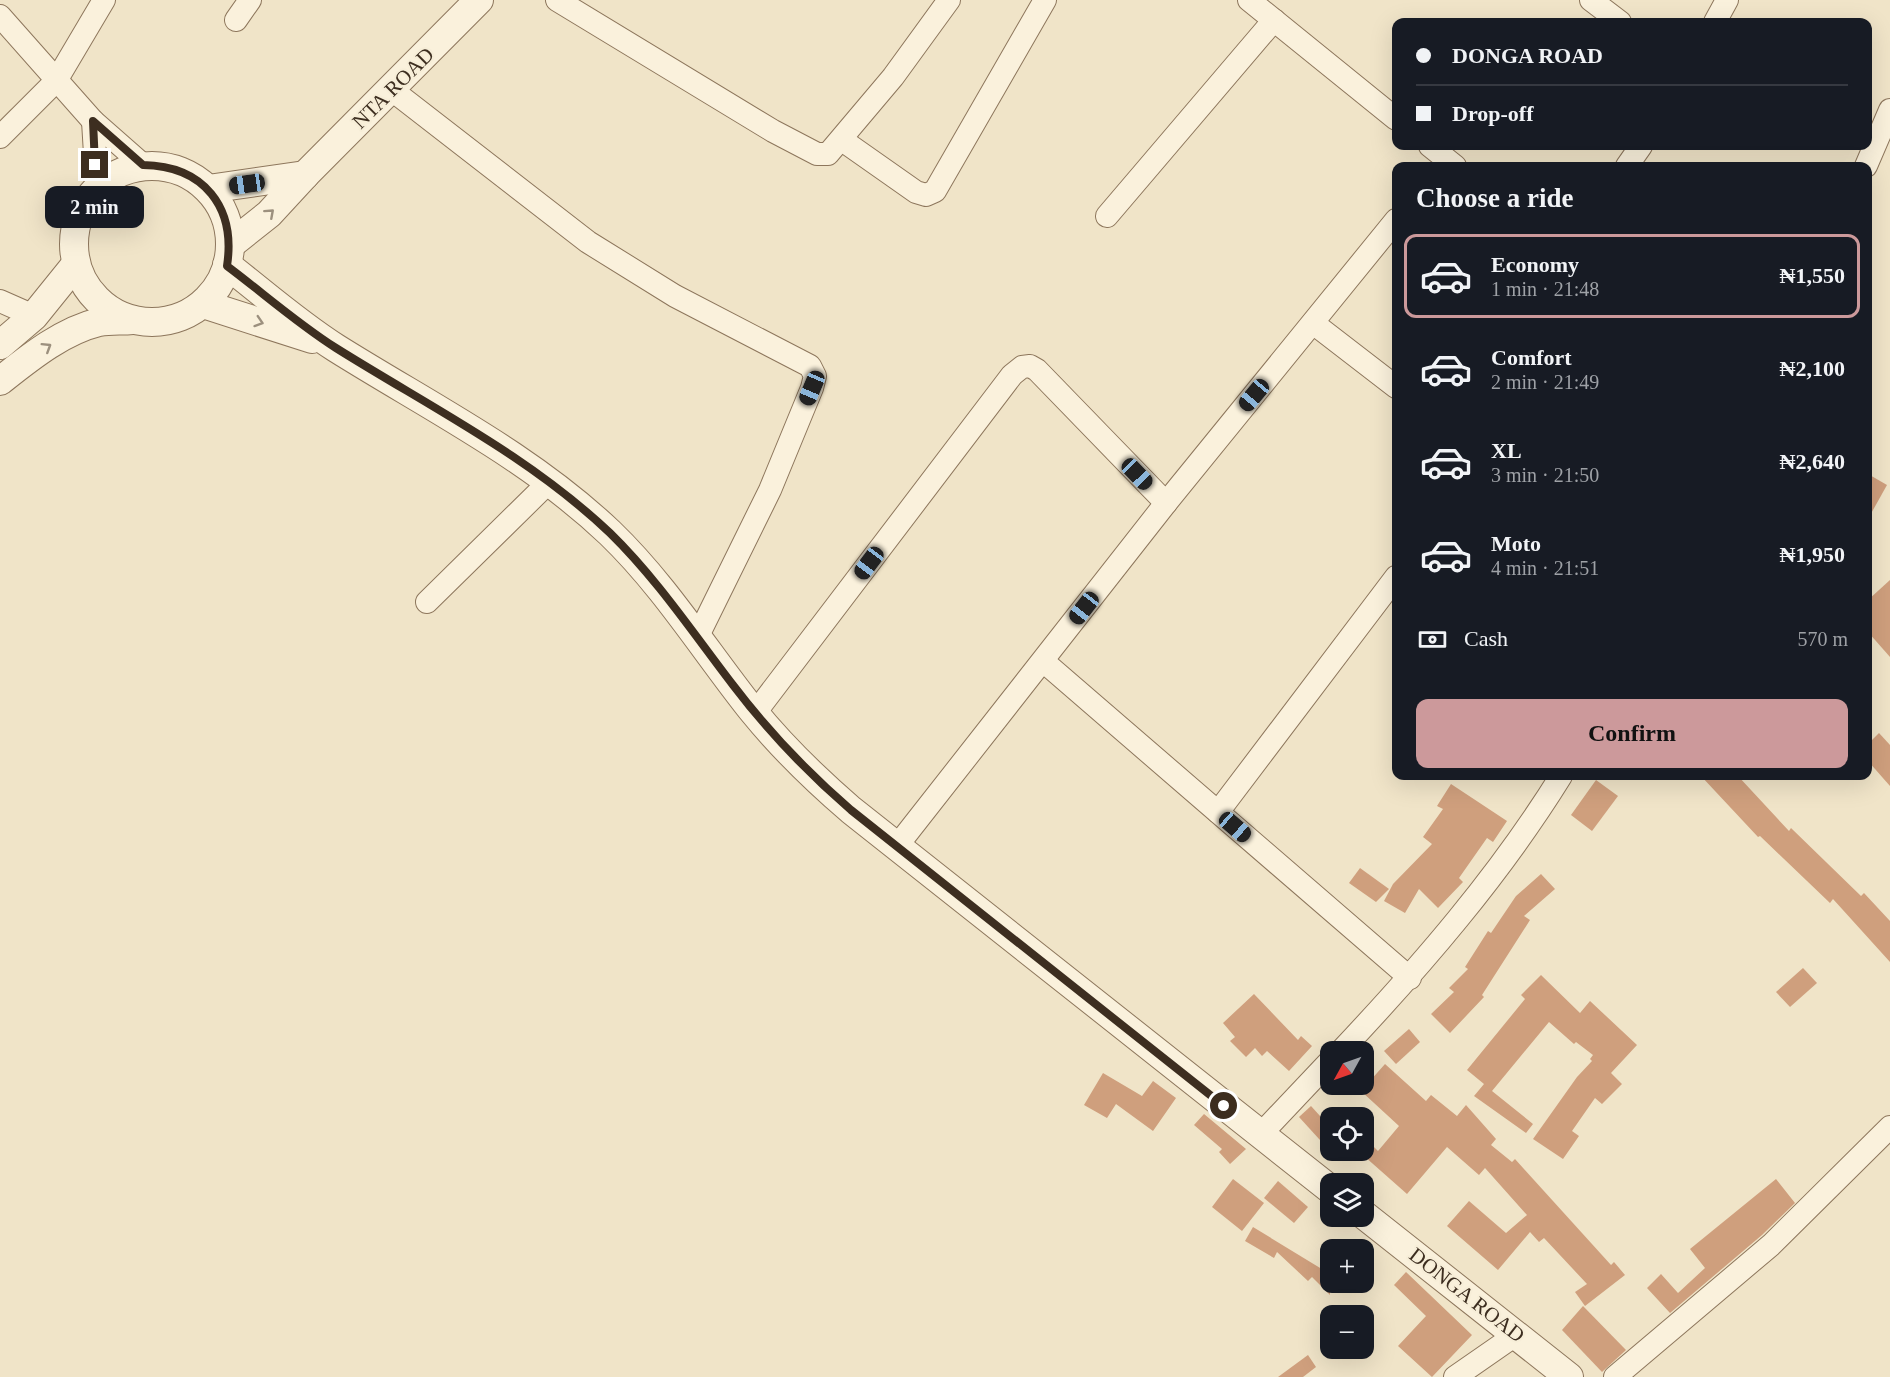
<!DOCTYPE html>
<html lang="en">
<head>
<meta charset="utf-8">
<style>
	body { margin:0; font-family:Georgia,serif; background:#20242c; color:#f1f3f6; height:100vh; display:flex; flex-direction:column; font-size:22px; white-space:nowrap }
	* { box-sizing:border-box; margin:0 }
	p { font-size:20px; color:#9ea1a6 }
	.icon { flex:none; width:33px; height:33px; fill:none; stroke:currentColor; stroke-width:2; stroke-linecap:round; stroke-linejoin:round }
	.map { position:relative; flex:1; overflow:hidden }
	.drawer { position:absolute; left:1392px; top:162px; width:480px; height:618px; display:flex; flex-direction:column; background:#171b24; border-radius:12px; box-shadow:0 6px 24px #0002 }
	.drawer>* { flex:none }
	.banner { position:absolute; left:1392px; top:18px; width:480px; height:132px; border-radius:12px; box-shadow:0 6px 24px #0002; display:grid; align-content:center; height:132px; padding:0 24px; background:#171b24 }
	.needle { width:39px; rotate:230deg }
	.buttons { position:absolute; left:1320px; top:1041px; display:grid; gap:12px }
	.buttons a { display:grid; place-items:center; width:54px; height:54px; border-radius:12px; background:#171b24; box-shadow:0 6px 24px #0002; font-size:30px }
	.end { position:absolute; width:27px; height:27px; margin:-14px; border:8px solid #3d2e20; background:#fff; box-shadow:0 0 0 3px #fff }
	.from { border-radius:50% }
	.bubble { position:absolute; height:42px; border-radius:12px; background:#171b24; box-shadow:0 6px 24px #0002; font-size:20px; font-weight:600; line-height:42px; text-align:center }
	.car { position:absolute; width:18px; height:36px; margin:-18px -9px; border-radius:8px; box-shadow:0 0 4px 2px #0007; background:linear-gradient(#222 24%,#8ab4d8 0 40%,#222 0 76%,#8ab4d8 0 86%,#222 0) }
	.banner b { display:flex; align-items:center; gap:21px; height:57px; font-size:22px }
	.banner b+b { border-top:2px solid #363941 }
	.banner i { width:15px; height:15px; background:#f1f3f6 }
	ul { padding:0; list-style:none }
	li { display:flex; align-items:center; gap:18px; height:84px; margin:0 12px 9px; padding:0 12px; border:3px solid transparent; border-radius:12px }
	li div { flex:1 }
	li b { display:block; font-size:22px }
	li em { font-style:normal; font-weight:600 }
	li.selected { border-color:#cc999b }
	li>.icon { width:54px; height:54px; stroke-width:1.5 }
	h2 { padding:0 24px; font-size:27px; line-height:72px }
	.pay { display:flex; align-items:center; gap:15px; height:66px; padding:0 24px; font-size:22px }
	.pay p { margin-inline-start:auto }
	.cta { display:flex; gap:12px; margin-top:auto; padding:12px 24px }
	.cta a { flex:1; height:69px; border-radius:12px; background:#cc999b; color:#111; font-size:24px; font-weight:600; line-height:69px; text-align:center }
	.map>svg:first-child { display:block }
	.building { fill:#cf9f7d }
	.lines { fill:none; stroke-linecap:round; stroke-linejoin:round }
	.minor-casing { stroke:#8d765c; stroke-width:24 }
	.tertiary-casing { stroke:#8d765c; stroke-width:30 }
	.minor { stroke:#faf1dc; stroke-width:22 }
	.tertiary { stroke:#faf1dc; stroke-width:28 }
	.oneway { stroke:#9c907e }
	.route { stroke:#3d2e20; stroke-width:8 }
	.labels { text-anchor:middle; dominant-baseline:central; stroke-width:4.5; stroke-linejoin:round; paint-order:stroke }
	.street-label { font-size:21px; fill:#3d2e20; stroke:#f7eed8 }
</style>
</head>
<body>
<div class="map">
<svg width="1890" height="1377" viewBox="0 0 1890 1377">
	<rect width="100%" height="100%" fill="#f0e4c8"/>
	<g class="building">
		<path d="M1868 474 1887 485 1868 519Z"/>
		<path d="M1890 580V657L1868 632V600Z"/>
		<path d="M1879 733 1890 745V786L1868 761V744Z"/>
		<path d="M1701 776H1738L1789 831 1791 828 1861 896 1864 893 1890 921V962L1833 899 1830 903 1760 836 1758 837Z"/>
		<path d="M1596 780 1618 796 1592 831 1571 815Z"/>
		<path d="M1451 784 1507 821 1493 842 1487 838 1459 878 1463 882 1438 908 1419 889 1405 913 1384 901 1393 884 1432 844 1423 837 1443 809 1437 806Z"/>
		<path d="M1360 868 1389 889 1376 902 1349 883Z"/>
		<path d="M1541 874 1555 889 1524 916 1530 920 1482 995 1484 997 1450 1033 1431 1014 1454 992 1449 988 1468 969 1465 967 1488 931 1491 933 1516 896Z"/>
		<path d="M1803 968 1817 983 1790 1007 1776 992Z"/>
		<path d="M1541 975 1580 1013 1590 1001 1637 1045 1611 1073 1622 1084 1602 1104 1595 1098 1572 1131 1579 1136 1563 1159 1533 1139 1577 1077 1592 1061 1590 1059 1593 1055 1576 1042 1574 1044 1549 1022 1492 1091 1533 1124 1526 1133 1474 1096 1484 1084 1467 1070 1525 999 1521 995Z"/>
		<path d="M1254 994 1298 1040 1301 1036 1312 1046 1289 1071 1267 1051 1262 1056 1255 1048 1246 1057 1230 1041 1235 1037 1223 1023Z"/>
		<path d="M1409 1029 1420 1042 1396 1064 1384 1051Z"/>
		<path d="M1385 1064 1426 1101 1431 1095 1457 1116 1466 1105 1496 1139 1491 1145 1512 1162 1515 1159 1611 1265 1614 1262 1625 1275 1585 1306 1575 1292 1587 1284 1544 1238 1539 1242 1530 1232 1498 1270 1447 1226 1469 1201 1506 1233 1527 1215 1485 1168 1479 1175 1447 1147 1407 1194 1364 1156V1137L1378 1151 1399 1126 1361 1091Z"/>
		<path d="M1103 1073 1142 1096 1153 1081 1176 1098 1153 1131 1116 1104 1107 1118 1084 1105Z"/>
		<path d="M1311 1106 1330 1127V1151L1299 1117Z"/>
		<path d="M1204 1114 1246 1149 1230 1164 1219 1152 1222 1149 1194 1125Z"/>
		<path d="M1233 1179 1264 1203 1242 1231 1212 1207Z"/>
		<path d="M1776 1179 1795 1203 1762 1235 1670 1313 1647 1288 1661 1274 1678 1293 1705 1268 1690 1249Z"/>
		<path d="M1278 1181 1308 1207 1294 1223 1264 1198Z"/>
		<path d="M1253 1227 1330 1274V1295L1312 1277 1308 1281 1277 1252 1274 1258 1245 1241Z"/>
		<path d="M1406 1272 1472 1335 1432 1377 1398 1346 1426 1316 1394 1285Z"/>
		<path d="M1583 1306 1626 1350 1602 1372 1562 1330Z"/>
		<path d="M1308 1355 1316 1367 1303 1377H1278Z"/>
	</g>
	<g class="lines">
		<g class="minor-casing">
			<g id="minor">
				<path d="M557 0 773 131 817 154H828L893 77 949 0"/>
				<path d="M1249 0 1396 119"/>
				<path d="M1591 0 1620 22"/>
				<path d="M0 16 93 121 143 165"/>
				<path d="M236 20 250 0"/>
				<path d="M1715 22 1727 0"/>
				<path d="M392 90 588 242 675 296 810 366 815 376 812 388 770 490 697 638"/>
				<path d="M93 121 97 187"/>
				<path d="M0 137 56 81 104 0"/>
				<path d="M842 140 916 192 926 195 935 191 1045 0"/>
				<path d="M1430 146 1455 166"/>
				<path d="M1627 166 1641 146"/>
				<path d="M1866 166 1890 110"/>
				<path d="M1107 216 1274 20"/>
				<path d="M0 301 34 316"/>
				<path d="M1313 323 1396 387"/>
				<path d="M427 602 550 481"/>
				<path d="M1043 661 1410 978"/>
				<path d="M755 713 1012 375 1022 367 1030 366 1037 370 1166 503"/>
				<path d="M1218 812 1396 577"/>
				<path d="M897 846 1166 503 1396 220"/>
				<path d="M1340 1052C1421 966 1499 876 1561 776"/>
				<path d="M1260 1135 1330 1061"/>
				<path d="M1455 1377 1517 1334"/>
				<path d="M1615 1377 1771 1245 1890 1127"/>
			</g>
		</g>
		<g class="tertiary-casing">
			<g id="tertiary">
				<circle cx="152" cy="244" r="78"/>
				<path d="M208 189 305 175"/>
				<path d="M230 245 269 214 305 175 479 0"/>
				<path d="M227 265C263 293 298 324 336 348 430 407 529 456 610 533 665 586 705 651 752 710 782 747 815 779 851 810L1330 1189"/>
				<path d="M203 304 312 339"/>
				<path d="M0 345 34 316 76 264"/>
				<path d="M0 381C29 358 62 331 99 322 110 320 122 321 132 320"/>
				<path d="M1364 1215 1569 1377"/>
			</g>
		</g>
		<use href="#minor" class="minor"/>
		<use href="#tertiary" class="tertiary"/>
	</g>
	<defs><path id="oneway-chevron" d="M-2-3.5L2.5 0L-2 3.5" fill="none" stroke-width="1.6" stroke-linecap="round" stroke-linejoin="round" transform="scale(1.5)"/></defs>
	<g class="oneway">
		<use href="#oneway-chevron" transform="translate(270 213) rotate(-42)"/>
		<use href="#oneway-chevron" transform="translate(259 322) rotate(18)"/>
		<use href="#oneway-chevron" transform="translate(47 347) rotate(-32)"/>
	</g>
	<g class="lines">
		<path class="route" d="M95 165 93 121 143 165C204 166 236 207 227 266 263 293 298 324 336 348 430 407 529 456 610 533 657 579 693 633 733 685 768 731 807 772 851 810L1224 1106"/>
	</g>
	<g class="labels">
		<g class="street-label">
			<text transform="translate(393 88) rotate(-45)">NTA ROAD</text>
			<text transform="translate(1467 1295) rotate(38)">DONGA ROAD</text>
		</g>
	</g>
</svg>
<div class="buttons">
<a><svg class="needle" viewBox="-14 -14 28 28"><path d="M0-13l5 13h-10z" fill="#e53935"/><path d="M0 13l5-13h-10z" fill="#9ea1a6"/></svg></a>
<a><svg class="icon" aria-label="locate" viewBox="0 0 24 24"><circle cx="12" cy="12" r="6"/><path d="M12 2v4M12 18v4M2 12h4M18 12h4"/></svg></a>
<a><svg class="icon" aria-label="layers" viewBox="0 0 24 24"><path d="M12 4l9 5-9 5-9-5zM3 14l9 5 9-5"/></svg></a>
<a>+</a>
<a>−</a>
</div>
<i class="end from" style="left:1224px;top:1106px"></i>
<i class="end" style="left:95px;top:165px"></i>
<div class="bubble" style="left:45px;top:186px;width:99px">2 min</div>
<i class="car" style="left:247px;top:184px;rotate:262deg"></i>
<i class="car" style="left:812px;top:388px;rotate:203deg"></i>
<i class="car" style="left:1254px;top:395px;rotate:220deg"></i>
<i class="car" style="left:1137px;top:474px;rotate:136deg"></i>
<i class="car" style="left:869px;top:563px;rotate:217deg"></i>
<i class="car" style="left:1084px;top:608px;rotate:218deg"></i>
<i class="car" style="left:1235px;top:827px;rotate:131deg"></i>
<div class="banner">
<b><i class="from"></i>DONGA ROAD</b>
<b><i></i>Drop-off</b>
</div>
<section class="drawer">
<h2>Choose a ride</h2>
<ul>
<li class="selected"><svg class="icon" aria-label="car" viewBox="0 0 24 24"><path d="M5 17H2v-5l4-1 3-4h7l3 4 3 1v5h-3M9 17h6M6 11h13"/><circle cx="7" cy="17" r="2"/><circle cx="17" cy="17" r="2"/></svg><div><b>Economy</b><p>1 min · 21:48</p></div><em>₦1,550</em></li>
<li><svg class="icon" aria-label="car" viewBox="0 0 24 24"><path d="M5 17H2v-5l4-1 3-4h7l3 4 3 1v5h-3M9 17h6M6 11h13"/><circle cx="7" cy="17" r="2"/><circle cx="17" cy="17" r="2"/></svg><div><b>Comfort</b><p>2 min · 21:49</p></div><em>₦2,100</em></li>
<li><svg class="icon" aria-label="car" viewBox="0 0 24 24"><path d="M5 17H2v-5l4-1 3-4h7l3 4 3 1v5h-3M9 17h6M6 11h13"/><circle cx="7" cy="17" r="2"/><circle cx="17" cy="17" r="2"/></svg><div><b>XL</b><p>3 min · 21:50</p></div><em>₦2,640</em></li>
<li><svg class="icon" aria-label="car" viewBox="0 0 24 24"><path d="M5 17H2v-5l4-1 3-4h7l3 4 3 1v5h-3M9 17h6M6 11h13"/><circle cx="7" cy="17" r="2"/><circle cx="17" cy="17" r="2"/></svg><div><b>Moto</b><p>4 min · 21:51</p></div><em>₦1,950</em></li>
</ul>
<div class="pay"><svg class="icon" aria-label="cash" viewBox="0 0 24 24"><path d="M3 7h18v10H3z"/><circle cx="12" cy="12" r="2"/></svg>Cash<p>570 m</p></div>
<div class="cta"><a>Confirm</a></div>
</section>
</div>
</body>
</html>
